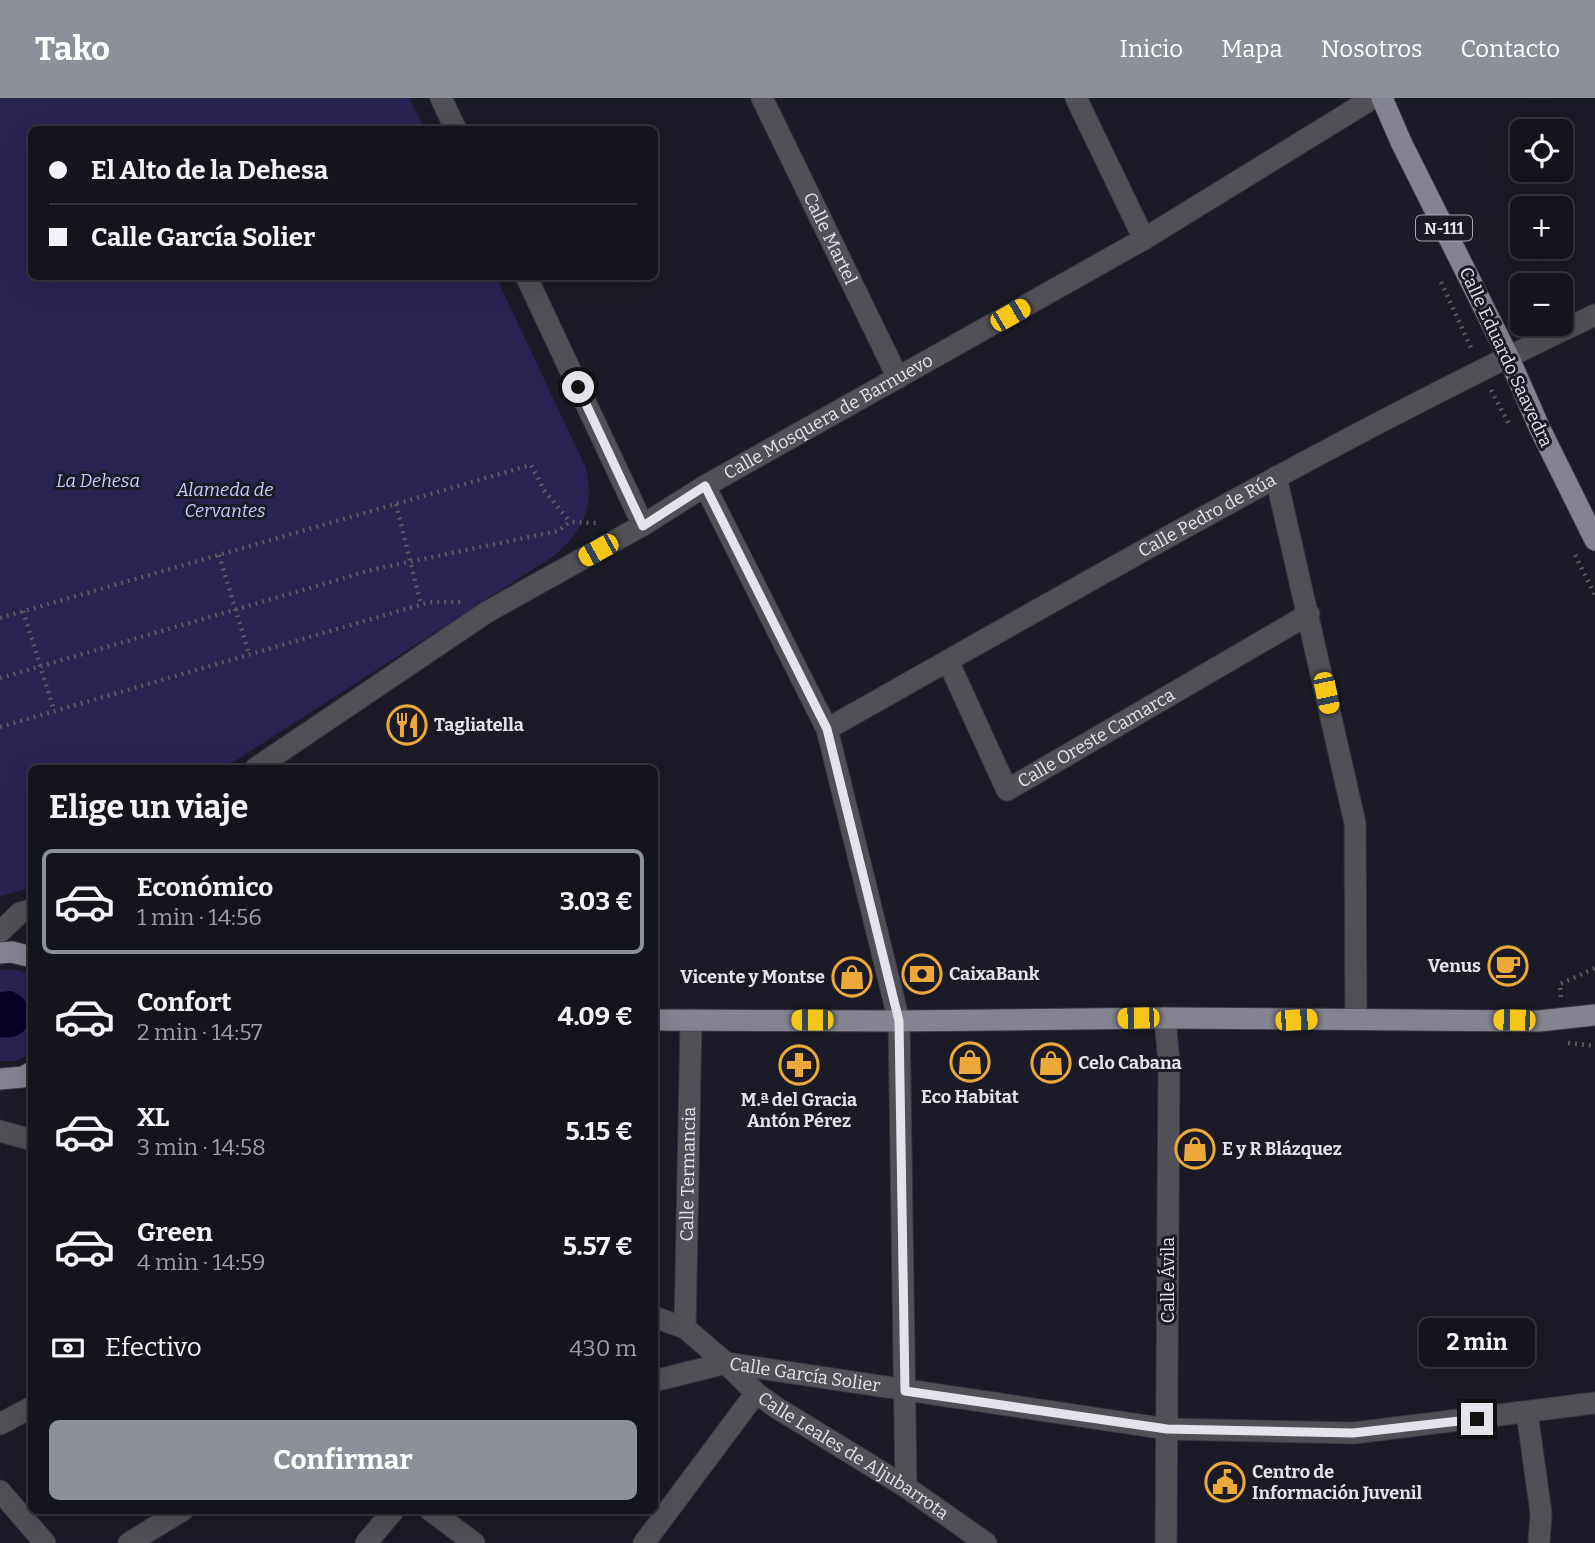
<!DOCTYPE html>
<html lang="es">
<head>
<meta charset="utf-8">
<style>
	body { margin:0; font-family:Bitter,serif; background:#1d1d26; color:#f1f3f6; height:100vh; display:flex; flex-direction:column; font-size:26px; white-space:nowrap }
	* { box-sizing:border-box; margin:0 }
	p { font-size:23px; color:#9d9ea4 }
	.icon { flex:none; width:38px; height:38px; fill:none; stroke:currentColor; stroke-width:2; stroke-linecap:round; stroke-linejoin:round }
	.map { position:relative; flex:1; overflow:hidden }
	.details { position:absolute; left:28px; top:667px; width:630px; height:749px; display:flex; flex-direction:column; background:#14141d; border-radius:10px; box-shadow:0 7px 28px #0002,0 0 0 2px #33333b }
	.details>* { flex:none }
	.guide { position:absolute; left:28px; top:28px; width:630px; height:154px; border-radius:10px; box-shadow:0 7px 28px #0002,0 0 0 2px #33333b; display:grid; align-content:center; height:154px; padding:0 21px; background:#14141d }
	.controls { position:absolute; left:1510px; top:21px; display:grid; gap:14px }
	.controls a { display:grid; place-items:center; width:63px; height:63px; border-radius:10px; background:#14141d; box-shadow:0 7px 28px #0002,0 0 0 2px #33333b; font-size:35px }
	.end { position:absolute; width:32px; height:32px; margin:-16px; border:9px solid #e3e3ec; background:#111; box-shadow:0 0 0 4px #111 }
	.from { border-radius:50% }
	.bubble { position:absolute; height:49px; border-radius:10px; background:#14141d; box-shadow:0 7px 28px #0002,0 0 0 2px #33333b; font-size:23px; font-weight:700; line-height:49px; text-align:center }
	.car { position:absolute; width:21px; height:42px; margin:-21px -10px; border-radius:9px; box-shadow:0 0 5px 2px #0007; background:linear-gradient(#f5c518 24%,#345 0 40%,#f5c518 0 76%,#345 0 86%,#f5c518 0) }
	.guide b { display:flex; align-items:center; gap:24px; height:66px; font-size:26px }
	.guide b+b { border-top:2px solid #33333b }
	.guide i { width:18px; height:18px; background:#f1f3f6 }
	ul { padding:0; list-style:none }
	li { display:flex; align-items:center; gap:21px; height:105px; margin:0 14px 10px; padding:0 7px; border:4px solid transparent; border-radius:10px }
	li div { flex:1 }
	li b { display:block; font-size:26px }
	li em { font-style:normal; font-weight:700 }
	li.selected { border-color:#8c9099 }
	li>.icon { width:63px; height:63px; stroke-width:1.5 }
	h2 { padding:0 21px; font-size:32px; line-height:84px }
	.pay { display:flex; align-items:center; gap:18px; height:77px; padding:0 21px; font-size:26px }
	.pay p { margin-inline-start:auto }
	.cta { display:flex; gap:14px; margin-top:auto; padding:14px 21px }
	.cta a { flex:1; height:80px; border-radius:10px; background:#8c9099; color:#fff; font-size:28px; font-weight:700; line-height:80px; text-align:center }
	header { display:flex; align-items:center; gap:42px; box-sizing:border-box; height:98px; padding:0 35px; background:#8c9099; color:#fff }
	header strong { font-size:33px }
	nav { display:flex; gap:38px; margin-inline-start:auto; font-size:24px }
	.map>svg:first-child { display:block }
	.green { fill:#282351 }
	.water { fill:#070026 }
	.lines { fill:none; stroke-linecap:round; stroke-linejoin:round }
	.minor-casing { stroke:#373743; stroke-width:23 }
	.primary-casing { stroke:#373743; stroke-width:23 }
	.path { stroke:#595964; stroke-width:4.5; stroke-dasharray:2 5; stroke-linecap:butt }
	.minor { stroke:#505056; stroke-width:21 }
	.primary { stroke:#838391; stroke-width:21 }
	.route { stroke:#e3e3ec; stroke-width:9 }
	.labels { text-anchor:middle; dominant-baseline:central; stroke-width:6; stroke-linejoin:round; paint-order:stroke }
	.shield { fill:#1b1b27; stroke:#a7a7b1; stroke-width:2 }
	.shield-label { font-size:16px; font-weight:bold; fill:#e3e3ec }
	.street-label { font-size:18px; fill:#e3e3ec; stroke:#1b1b27 }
	.park-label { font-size:18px; font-style:italic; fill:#cbcafe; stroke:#1b1b27 }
	.poi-label { font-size:18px; font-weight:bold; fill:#e3e3ec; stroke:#1b1b27; text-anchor:start }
</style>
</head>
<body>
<header>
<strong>Tako</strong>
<nav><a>Inicio</a><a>Mapa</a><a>Nosotros</a><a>Contacto</a></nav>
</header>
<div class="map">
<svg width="1595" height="1445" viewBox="0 0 1595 1445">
	<rect width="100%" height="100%" fill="#1b1b27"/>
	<g class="green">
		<path d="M0 0H409L425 31 32 32V178L496 179 585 368C596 407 584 431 555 457L224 670H32L31 790 0 798Z"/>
		<path d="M6 871 21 873 31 878V956L15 963H0V872Z"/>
	</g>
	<path class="water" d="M11 893C43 905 33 944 0 939V894Z"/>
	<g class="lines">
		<g class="minor-casing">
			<g id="minor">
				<path d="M441 0 456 32"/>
				<path id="s1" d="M762 0 898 280"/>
				<path d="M1076 0 1144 141"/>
				<path d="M526 178 643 427"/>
				<path d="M1276 379 1355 725 1356 920"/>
				<path d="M705 388 827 631 899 923 906 1389"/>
				<path id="s2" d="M948 563 1007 692 1309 516"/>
				<path id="s3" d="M827 631C1081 488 1332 341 1595 217"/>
				<path id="s4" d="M256 670 487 514 643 427 705 388 1144 141 1373 0"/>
				<path d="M0 834 20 815 32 812"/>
				<path d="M1165 920 1169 965 1166 1445"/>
				<path d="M0 1033 32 1042"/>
				<path id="s5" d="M654 1219 685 1230 726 1265 756 1295 777 1310 906 1389 986 1445"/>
				<path id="s6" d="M685 1230 691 922"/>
				<path id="s7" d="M654 1283 726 1265 1167 1331 1354 1335 1595 1305"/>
				<path d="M1527 1315 1541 1415 1539 1445"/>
				<path d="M0 1326 32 1309"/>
				<path d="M0 1393 45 1445"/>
				<path d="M430 1412 474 1445"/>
				<path d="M129 1445 183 1412"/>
				<path d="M366 1445 394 1412"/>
				<path d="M644 1445 756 1295"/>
			</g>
		</g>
		<g class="primary-casing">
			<g id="primary">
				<path d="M1382 0 1401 44 1508 258 1540 331 1595 442"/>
				<path d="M0 855 12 854 32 859"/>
				<path d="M654 922 899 923 1165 920 1539 923 1595 917"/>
				<path d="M0 981 23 979 32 974"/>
			</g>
		</g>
		<g class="path">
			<path d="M1441 184 1472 252"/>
			<path d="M1491 292 1510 328"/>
			<path d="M396 406 421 507"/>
			<path d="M219 457 249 556"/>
			<path d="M1575 457 1595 497"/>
			<path d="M23 513 54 612"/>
			<path d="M0 520 531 367 544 392 570 424"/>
			<path d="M0 580 375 471 558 433 570 424 596 425"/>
			<path d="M0 629 430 504H461"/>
			<path d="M1561 899 1560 886 1595 870"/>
			<path d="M1568 945 1595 948"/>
		</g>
		<use href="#minor" class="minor"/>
		<use href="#primary" class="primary"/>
	</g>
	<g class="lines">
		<path class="route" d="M578 289 643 428 705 388 827 631 899 923 905 1293 1167 1331 1353 1335 1477 1321"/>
	</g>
	<defs>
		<g id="restaurant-ring" transform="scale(2.0125)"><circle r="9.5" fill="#1b1b27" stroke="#eca93a" stroke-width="1.5"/><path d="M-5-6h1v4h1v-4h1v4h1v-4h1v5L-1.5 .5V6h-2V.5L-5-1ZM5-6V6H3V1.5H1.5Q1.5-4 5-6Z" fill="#eca93a"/></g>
		<g id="cafe-ring" transform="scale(2.0125)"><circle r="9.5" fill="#1b1b27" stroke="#eca93a" stroke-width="1.5"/><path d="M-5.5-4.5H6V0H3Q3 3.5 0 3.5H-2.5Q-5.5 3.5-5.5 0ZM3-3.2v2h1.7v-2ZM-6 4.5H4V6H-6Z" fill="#eca93a"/></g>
		<g id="bank-ring" transform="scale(2.0125)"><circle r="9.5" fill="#1b1b27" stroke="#eca93a" stroke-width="1.5"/><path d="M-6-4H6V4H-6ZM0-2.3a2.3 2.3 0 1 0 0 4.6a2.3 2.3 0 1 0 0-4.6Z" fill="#eca93a"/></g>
		<g id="shop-ring" transform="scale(2.0125)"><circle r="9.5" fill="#1b1b27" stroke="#eca93a" stroke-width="1.5"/><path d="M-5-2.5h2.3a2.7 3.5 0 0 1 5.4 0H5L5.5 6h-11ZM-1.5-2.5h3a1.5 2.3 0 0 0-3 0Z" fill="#eca93a"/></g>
		<g id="pharmacy-ring" transform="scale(2.0125)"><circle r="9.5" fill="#1b1b27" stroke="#eca93a" stroke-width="1.5"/><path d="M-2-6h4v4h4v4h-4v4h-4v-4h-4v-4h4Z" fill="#eca93a"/></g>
		<g id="civic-ring" transform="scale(2.0125)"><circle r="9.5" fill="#1b1b27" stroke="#eca93a" stroke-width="1.5"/><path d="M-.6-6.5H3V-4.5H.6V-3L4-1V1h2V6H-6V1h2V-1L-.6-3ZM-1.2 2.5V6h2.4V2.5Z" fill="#eca93a"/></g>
	</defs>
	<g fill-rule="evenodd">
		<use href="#restaurant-ring" x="407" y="627"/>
		<use href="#cafe-ring" x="1508" y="868"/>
		<use href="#bank-ring" x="922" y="876"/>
		<use href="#shop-ring" x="852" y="879"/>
		<use href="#shop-ring" x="970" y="964"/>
		<use href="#shop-ring" x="1051" y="965"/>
		<use href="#pharmacy-ring" x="799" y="967"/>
		<use href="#shop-ring" x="1195" y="1051"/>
		<use href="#civic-ring" x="1225" y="1384"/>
	</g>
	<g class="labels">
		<rect class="shield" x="1416" y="117.5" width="56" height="25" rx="5"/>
		<g class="shield-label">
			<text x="1444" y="130">N-111</text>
		</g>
		<g class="street-label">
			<text stroke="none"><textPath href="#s1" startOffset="156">Calle Martel</textPath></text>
			<text transform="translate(1506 259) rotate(65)">Calle Eduardo Saavedra</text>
			<text stroke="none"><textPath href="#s4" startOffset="672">Calle Mosquera de Barnuevo</textPath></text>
			<text stroke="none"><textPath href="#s3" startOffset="436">Calle Pedro de Rúa</textPath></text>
			<text stroke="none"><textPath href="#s2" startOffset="245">Calle Oreste Camarca</textPath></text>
			<text stroke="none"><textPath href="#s6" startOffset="154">Calle Termancia</textPath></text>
			<text transform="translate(1168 1182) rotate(-90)">Calle Ávila</text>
			<text stroke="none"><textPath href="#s7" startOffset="154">Calle García Solier</textPath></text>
			<text stroke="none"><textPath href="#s5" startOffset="245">Calle Leales de Aljubarrota</textPath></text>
		</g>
		<g class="park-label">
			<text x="98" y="383">La Dehesa</text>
			<text x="225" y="392">Alameda de<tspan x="225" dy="21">Cervantes</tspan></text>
		</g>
		<g class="poi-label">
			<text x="434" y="627">Tagliatella</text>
			<text x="1481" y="868" text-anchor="end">Venus</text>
			<text x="949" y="876">CaixaBank</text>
			<text x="825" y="879" text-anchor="end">Vicente y Montse</text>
			<text x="1078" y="965">Celo Cabana</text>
			<text x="970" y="999" text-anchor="middle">Eco Habitat</text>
			<text x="799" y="1002" text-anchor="middle">M.ª del Gracia<tspan x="799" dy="21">Antón Pérez</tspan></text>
			<text x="1222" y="1051">E y R Blázquez</text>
			<text x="1252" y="1374">Centro de<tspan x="1252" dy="21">Información Juvenil</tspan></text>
		</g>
	</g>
</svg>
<div class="controls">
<a><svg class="icon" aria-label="locate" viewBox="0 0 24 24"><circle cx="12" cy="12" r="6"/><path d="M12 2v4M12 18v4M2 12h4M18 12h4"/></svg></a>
<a>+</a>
<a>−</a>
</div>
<i class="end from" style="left:578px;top:289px"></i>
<i class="end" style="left:1477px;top:1321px"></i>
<div class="bubble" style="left:1419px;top:1220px;width:116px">2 min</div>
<i class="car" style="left:1010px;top:217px;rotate:60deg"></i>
<i class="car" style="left:598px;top:452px;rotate:241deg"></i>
<i class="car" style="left:1326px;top:595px;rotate:168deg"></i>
<i class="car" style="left:1138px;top:920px;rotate:269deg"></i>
<i class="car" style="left:812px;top:922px;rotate:270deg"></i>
<i class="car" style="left:1296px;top:922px;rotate:87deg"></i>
<i class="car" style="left:1514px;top:922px;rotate:271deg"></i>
<div class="guide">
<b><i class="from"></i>El Alto de la Dehesa</b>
<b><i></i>Calle García Solier</b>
</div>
<section class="details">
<h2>Elige un viaje</h2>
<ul>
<li class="selected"><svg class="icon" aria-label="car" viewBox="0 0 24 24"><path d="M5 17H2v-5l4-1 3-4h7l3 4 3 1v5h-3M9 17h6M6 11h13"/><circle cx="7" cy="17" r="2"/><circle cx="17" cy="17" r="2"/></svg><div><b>Económico</b><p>1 min · 14:56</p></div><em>3.03 €</em></li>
<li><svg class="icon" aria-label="car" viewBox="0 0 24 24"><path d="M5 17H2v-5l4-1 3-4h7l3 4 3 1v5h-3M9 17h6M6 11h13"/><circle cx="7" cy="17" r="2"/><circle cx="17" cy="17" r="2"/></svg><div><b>Confort</b><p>2 min · 14:57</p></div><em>4.09 €</em></li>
<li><svg class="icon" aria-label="car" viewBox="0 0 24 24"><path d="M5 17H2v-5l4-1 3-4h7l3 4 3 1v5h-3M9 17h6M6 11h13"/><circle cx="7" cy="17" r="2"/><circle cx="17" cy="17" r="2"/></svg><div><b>XL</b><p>3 min · 14:58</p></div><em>5.15 €</em></li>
<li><svg class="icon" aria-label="car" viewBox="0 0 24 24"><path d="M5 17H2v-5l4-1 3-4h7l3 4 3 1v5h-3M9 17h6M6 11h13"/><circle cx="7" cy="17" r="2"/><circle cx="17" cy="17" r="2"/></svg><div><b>Green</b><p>4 min · 14:59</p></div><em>5.57 €</em></li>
</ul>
<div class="pay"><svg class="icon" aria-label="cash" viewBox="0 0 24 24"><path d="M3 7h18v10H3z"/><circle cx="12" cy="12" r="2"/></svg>Efectivo<p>430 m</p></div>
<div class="cta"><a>Confirmar</a></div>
</section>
</div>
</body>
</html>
